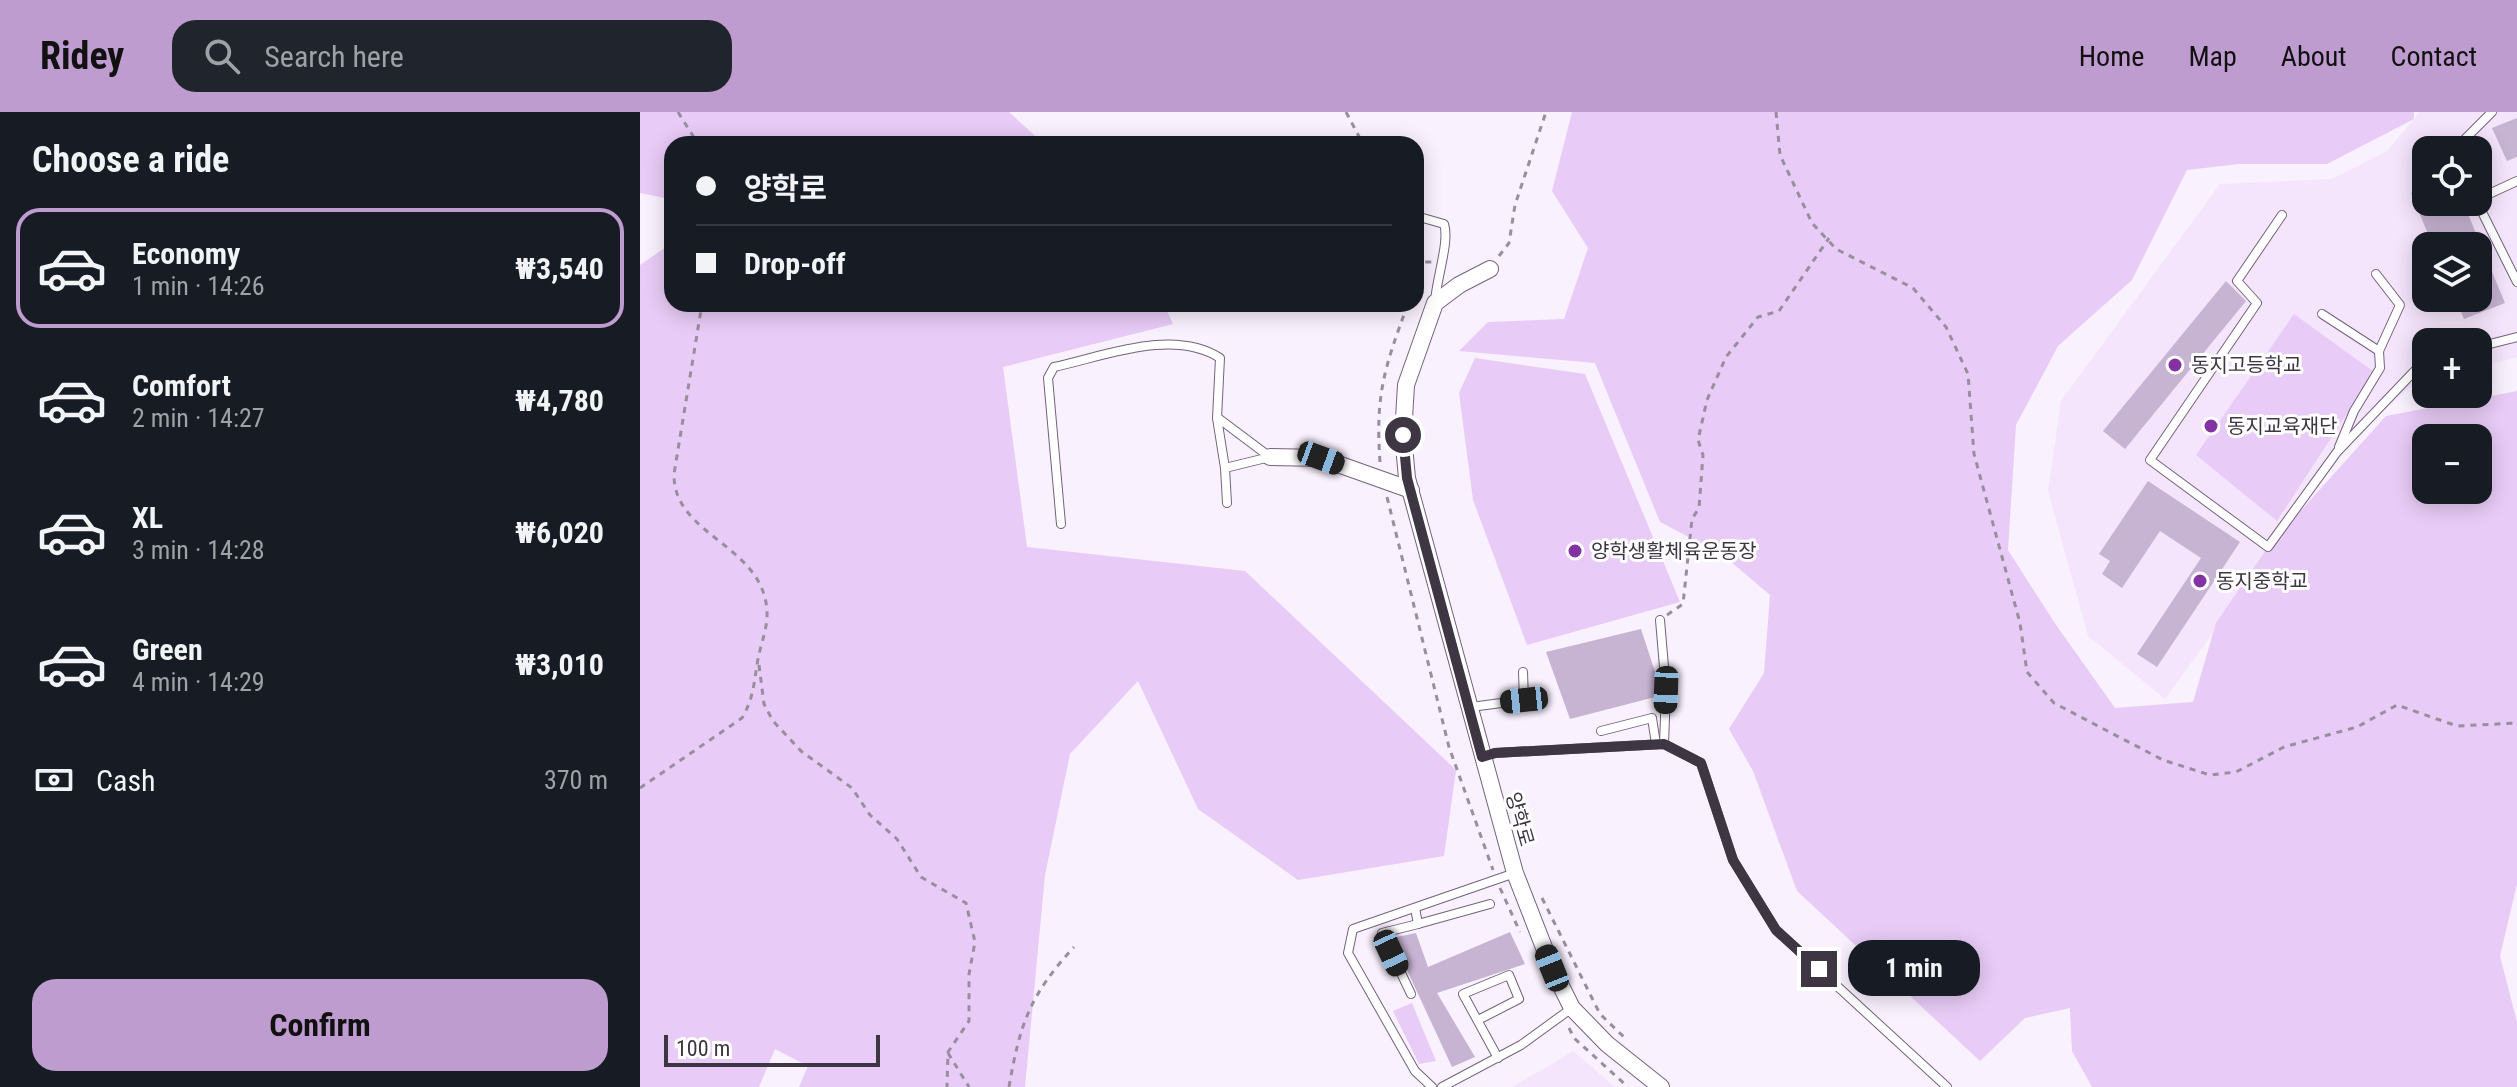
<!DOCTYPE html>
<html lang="en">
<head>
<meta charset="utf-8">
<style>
	body { margin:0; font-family:"Roboto Condensed","Noto Sans KR",sans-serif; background:#20242c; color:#f1f3f6; height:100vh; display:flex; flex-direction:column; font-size:30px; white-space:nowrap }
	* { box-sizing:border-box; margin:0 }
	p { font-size:26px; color:#9ea1a6 }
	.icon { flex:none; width:44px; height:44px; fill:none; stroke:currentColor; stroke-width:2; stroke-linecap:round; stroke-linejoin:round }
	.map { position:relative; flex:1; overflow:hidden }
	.details { display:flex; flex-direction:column; background:#171b24; width:640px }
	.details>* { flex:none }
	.top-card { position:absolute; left:24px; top:24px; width:760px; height:176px; border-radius:24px; box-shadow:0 4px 20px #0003; display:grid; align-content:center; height:176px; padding:0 32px; background:#171b24 }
	.fabs { position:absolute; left:1772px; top:24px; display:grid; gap:16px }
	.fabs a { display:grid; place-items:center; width:80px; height:80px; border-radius:16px; background:#171b24; box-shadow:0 4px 20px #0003; font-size:40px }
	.scale { position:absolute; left:24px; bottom:20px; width:216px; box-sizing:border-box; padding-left:8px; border:4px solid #3e3643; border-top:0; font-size:22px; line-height:28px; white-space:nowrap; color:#3e3643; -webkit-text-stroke:6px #fff; paint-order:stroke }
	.end { position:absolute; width:36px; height:36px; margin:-18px; border:10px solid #3e3643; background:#fff; box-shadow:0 0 0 4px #fff }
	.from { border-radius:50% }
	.bubble { position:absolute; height:56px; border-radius:24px; background:#171b24; box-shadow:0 4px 20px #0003; font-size:26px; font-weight:700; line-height:56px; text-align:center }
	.car { position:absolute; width:24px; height:48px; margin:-24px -12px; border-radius:10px; box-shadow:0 0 6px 2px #0007; background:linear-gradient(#222 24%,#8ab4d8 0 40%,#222 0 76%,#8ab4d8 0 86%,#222 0) }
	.top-card b { display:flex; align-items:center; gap:28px; height:76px; font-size:30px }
	.top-card b+b { border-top:2px solid #363941 }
	.top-card i { width:20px; height:20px; background:#f1f3f6 }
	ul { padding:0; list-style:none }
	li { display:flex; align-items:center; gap:24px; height:120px; margin:0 16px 12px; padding:0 16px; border:4px solid transparent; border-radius:24px }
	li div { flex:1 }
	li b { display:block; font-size:30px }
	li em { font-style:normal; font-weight:700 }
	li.current { border-color:#bf9cd0 }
	li>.icon { width:72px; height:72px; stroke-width:1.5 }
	h2 { padding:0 32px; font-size:36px; line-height:96px }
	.pay { display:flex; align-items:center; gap:20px; height:88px; padding:0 32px; font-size:30px }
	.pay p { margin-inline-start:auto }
	.button { display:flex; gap:16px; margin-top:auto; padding:16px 32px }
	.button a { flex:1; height:92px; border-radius:24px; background:#bf9cd0; color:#111; font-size:32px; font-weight:700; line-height:92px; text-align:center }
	header { display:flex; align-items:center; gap:48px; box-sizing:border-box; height:112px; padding:0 40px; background:#bf9cd0; color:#111 }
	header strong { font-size:38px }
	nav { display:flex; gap:44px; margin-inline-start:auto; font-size:28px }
	.search { width:560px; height:72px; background:#20242c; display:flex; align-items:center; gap:20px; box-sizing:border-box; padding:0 28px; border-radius:24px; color:#9ea1a6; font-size:30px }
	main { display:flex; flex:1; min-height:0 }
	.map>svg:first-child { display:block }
	.built { fill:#f5e5fc; fill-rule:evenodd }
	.green { fill:#e8cbf6; fill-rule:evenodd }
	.building { fill:#c7b3d2 }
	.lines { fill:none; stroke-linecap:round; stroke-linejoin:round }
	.lane-casing { stroke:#74627d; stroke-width:10 }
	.street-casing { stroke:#74627d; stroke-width:18 }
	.path { stroke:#978f9c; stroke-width:3; stroke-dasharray:6 6; stroke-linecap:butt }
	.lane { stroke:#fff; stroke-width:8 }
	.street { stroke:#fff; stroke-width:16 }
	.route { stroke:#3e3643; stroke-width:10 }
	.poi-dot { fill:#8232a2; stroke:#fff; stroke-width:3 }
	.labels { text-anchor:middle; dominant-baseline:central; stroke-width:6; stroke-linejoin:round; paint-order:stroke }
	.poi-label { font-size:20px; fill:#3e3643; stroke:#fff; text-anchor:start }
	.street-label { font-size:20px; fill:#3e3643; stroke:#fff }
</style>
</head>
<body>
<header>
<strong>Ridey</strong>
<div class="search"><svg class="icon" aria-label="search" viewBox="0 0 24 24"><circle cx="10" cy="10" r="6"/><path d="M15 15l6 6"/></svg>Search here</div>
<nav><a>Home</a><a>Map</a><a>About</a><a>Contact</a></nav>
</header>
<main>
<section class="details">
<h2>Choose a ride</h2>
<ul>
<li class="current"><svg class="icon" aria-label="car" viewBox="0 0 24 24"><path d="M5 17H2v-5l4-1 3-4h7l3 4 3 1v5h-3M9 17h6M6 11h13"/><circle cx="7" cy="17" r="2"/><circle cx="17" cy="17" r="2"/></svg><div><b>Economy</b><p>1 min · 14:26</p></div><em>₩3,540</em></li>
<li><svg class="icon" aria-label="car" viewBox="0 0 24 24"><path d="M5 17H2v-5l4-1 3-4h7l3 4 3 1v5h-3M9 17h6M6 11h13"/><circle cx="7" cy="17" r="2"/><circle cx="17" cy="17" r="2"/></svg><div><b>Comfort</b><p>2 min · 14:27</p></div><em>₩4,780</em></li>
<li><svg class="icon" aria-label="car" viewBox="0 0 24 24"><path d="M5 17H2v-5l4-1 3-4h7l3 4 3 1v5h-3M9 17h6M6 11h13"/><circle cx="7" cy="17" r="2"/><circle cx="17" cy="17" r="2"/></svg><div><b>XL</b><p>3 min · 14:28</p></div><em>₩6,020</em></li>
<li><svg class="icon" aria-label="car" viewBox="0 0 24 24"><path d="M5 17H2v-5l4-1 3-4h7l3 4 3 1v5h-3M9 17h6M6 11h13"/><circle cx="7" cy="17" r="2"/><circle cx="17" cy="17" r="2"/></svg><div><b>Green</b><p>4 min · 14:29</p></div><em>₩3,010</em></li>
</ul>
<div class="pay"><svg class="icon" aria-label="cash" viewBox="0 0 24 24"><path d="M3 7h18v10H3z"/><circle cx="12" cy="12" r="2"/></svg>Cash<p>370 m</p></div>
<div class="button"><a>Confirm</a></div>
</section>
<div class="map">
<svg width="1877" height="975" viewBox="0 0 1877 975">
	<rect width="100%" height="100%" fill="#f9f1fe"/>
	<g class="built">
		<path d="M1780 0H1877V245L1838 256V230H1786V261L1697 340 1651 413 1525 587 1448 524 1408 379 1421 289 1580 72 1692 67 1747 39ZM1786 38H1838V90H1786ZM1786 134H1838V186H1786Z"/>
		<path d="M933 939 975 975H872L912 952Z"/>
	</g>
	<g class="green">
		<path d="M0 0H369L404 32H32V92L25 86 0 81Z"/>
		<path d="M932 0H1774V7L1687 52H1599L1547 58 1492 168 1418 234 1376 313 1368 438 1414 510 1475 596 1553 590 1576 511 1628 435 1746 304 1877 279V772L1860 844 1877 910V975H1452L1432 939 1430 896 1385 906 1340 949 1157 779 1113 659 1089 617 1124 561 1130 483 1083 443 1020 410 955 251 819 239 848 210 924 207 948 136 912 79ZM1786 326H1838V378H1786Z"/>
		<path d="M32 131V192H524L533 212 363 255 387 435 605 459 816 658 804 744 658 768 558 697 498 569 430 642 405 763 385 975H159L168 954 135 937 119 975H0V153Z"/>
		<path d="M1654 202 1734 260 1637 409 1556 343Z"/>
		<path d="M835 246 945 262 1040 490 887 533 833 388 819 281Z"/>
		<path d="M772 891 796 949 779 952 753 899Z"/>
	</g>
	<g class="building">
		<path d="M1877 6V45L1867 49 1852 16Z"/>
		<path d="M1786 75V90H1823L1865 191 1824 207 1815 186H1838V134H1793L1771 81Z"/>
		<path d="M1586 169 1606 189 1485 337 1463 319Z"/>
		<path d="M1508 369 1600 430 1517 555 1497 542 1561 446 1520 419 1482 476 1462 462 1470 449 1459 442Z"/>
		<path d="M1001 517 1018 569 1019 584 930 607 906 540Z"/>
		<path d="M870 820 885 852 797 881 835 945 812 955 752 826 776 821 788 855Z"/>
	</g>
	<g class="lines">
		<g class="lane-casing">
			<g id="lane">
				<path d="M1814 38 1852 0"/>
				<path d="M1838 87 1877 69"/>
				<path d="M1837 90 1877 170"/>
				<path d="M1642 103 1597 169 1617 191 1510 348 1628 435 1697 340 1786 247"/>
				<path d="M776 104 804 112C810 129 796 168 795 190"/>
				<path d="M1682 202 1739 239"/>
				<path d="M1838 235 1877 225"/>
				<path d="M578 306 630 345"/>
				<path d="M1699 335 1714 299 1740 256 1739 239 1760 193 1736 162"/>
				<path d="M585 356 587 391"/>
				<path d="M421 412 408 266 414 255C465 244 533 216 580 246L577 306 585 356 630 345"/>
				<path d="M1020 508 1026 578 1024 632"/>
				<path d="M831 595 884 588 883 560"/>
				<path d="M961 619 1012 606 1016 632"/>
				<path d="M843 645 855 641 1024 632 1061 651 1093 748 1136 818 1307 975"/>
				<path d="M775 796 778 812 850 792"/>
				<path d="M771 882 742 821 778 812"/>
				<path d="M838 908 879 887 869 863 823 882 858 946"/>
				<path d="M792 975 775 959 708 841 713 817 875 761"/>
				<path d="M802 975 881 933 932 896"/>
			</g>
		</g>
		<g class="street-casing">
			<g id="street">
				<path d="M850 157 819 173 795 191 766 273 763 323 767 366 875 761 912 856 932 896 967 932 1021 975"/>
				<path d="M630 345 681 346 771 378"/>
			</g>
		</g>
		<g class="path">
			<path d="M38 0 58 32"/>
			<path d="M706 0 723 32"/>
			<path d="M1136 0 1140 43 1172 111 1196 137 1273 176 1306 215 1328 262 1334 342 1380 511 1387 560 1414 591 1523 648 1570 663 1596 660 1644 635 1717 615 1757 593 1817 614 1877 611"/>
			<path d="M859 144 869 131 875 93 906 0"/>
			<path d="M776 172 785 150H793"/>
			<path d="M740 350C735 282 745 254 768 192"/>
			<path d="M747 385 809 635 853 758"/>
			<path d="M1027 503 1043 492 1052 407 1059 396 1063 343 1058 328 1067 288 1086 245 1118 205 1139 199 1189 126"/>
			<path d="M119 553 124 592 133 609 161 639 212 676 230 703 257 727 281 765 326 791 335 830 329 862V909L308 940 307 975"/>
			<path d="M0 676 102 606C114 586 114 569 118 547 121 531 128 515 127 499 123 432 33 424 34 362L62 192"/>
			<path d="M860 776 880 820"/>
			<path d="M902 786 960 902 985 926"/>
			<path d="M929 916 934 926 988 975"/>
			<path d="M308 941 329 975"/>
			<path d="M369 975C380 911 390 883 434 835"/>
		</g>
		<use href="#lane" class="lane"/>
		<use href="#street" class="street"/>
	</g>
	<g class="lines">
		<path class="route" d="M763 323 767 366 842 645 855 641 1024 632 1061 651 1093 748 1136 818 1179 857"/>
	</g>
	<g class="poi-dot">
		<circle cx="1535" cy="253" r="8"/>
		<circle cx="1571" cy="314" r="8"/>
		<circle cx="935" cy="439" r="8"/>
		<circle cx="1560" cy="469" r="8"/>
	</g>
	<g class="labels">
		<g class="poi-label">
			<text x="1551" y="253">동지고등학교</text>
			<text x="1587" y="314">동지교육재단</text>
			<text x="951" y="439">양학생활체육운동장</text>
			<text x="1576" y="469">동지중학교</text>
		</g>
		<g class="street-label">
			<text transform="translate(880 707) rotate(74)">양학로</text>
		</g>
	</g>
</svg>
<div class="fabs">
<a><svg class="icon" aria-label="locate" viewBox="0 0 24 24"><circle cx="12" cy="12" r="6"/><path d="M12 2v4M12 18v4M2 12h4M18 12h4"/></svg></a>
<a><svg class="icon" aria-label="layers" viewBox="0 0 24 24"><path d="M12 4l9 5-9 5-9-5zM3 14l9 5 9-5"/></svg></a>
<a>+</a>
<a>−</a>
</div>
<div class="scale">100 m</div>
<i class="end from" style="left:763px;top:323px"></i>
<i class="end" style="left:1179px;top:857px"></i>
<div class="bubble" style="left:1208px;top:828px;width:132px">1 min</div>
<i class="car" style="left:681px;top:346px;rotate:110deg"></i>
<i class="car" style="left:1026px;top:578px;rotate:182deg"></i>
<i class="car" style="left:884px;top:588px;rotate:264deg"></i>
<i class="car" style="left:751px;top:841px;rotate:155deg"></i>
<i class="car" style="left:912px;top:856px;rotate:338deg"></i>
<div class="top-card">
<b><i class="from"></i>양학로</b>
<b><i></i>Drop-off</b>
</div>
</div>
</main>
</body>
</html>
